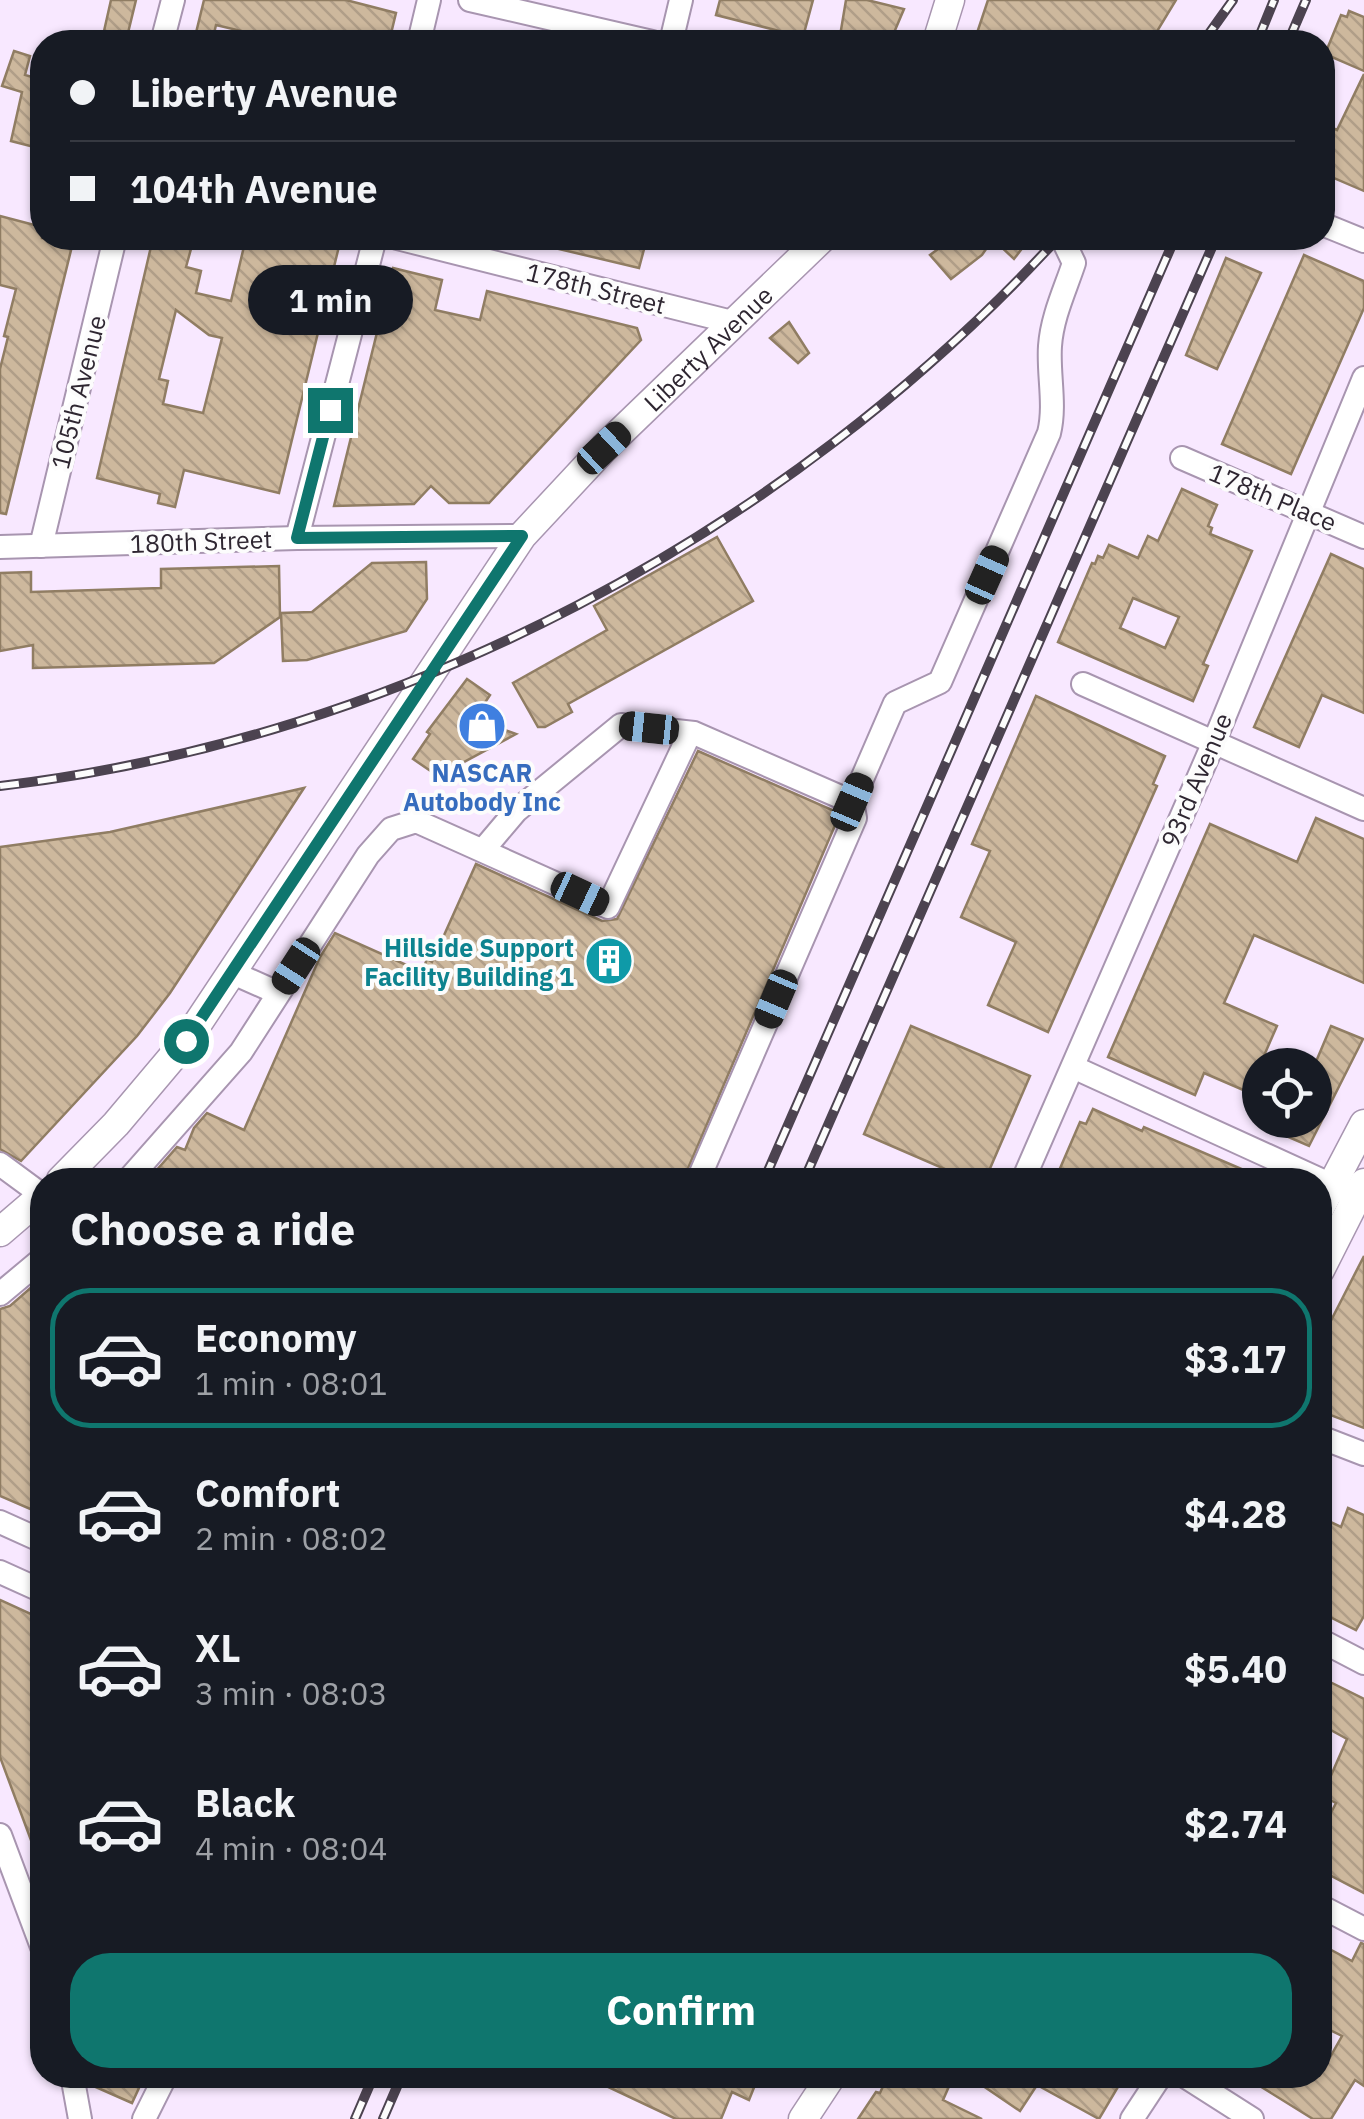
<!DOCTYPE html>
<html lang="en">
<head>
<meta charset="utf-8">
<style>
	body { margin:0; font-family:"IBM Plex Sans",sans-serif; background:#242831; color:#f1f3f6; height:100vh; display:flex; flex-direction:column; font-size:38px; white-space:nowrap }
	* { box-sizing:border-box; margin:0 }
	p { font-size:32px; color:#9ea1a6 }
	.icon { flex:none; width:55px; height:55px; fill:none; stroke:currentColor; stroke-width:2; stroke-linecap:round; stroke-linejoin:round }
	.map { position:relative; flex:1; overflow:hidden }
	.sheet { position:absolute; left:30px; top:1168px; width:1302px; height:920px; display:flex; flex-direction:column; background:#171b24; border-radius:40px; box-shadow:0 2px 8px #0004 }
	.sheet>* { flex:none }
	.hud { position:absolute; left:30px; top:30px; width:1305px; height:220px; border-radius:40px; box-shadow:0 2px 8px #0004; display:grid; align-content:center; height:220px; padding:0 40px; background:#171b24 }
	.fabs { position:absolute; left:1242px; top:1048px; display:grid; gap:20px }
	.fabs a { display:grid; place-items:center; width:90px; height:90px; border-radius:50%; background:#171b24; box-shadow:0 2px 8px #0004; font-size:50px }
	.end { position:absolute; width:45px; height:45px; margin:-22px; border:12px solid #0f766e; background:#fff; box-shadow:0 0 0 5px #fff }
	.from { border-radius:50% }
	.bubble { position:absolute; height:70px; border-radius:35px; background:#171b24; box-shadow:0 2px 8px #0004; font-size:32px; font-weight:700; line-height:70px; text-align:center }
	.car { position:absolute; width:30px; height:60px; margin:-30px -15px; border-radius:12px; box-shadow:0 0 8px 2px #0007; background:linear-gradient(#222 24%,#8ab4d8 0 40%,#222 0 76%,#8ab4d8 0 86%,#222 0) }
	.hud b { display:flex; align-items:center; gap:35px; height:95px; font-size:38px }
	.hud b+b { border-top:2px solid #363941 }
	.hud i { width:25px; height:25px; background:#f1f3f6 }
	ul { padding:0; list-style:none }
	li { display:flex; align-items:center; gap:30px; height:140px; margin:0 20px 15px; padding:0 20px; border:5px solid transparent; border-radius:40px }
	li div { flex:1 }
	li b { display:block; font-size:38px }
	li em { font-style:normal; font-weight:700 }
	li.selected { border-color:#0f766e }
	li>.icon { width:90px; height:90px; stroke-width:1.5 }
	h2 { padding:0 40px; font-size:45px; line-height:120px }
	.primary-button { display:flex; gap:20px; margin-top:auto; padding:20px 40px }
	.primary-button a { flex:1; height:115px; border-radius:40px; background:#0f766e; color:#fff; font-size:40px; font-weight:700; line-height:115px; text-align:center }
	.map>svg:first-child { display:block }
	.building { fill:url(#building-back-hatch); stroke:#907d63; stroke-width:2.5; fill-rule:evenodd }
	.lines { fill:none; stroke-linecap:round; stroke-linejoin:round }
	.minor-casing { stroke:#a895b0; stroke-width:26 }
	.major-casing { stroke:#a895b0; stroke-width:31 }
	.minor { stroke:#fff; stroke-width:22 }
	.major { stroke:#fff; stroke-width:28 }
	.rail-casing { stroke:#4c4350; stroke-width:10 }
	.rail { stroke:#fcfcfc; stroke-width:6; stroke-dasharray:19; stroke-linecap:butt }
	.route { stroke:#0f766e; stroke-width:12 }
	.labels { text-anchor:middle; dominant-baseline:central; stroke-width:8; stroke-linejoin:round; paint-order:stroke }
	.street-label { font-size:25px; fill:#2e2631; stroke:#fcfcfc }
	.shop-label { font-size:25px; font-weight:bold; fill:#366cbe; stroke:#fcfcfc }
	.culture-label { font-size:25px; font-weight:bold; fill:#0d838f; stroke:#fcfcfc; text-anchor:end }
</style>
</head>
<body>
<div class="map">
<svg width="1364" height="2119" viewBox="0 0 1364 2119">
	<defs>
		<pattern id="building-back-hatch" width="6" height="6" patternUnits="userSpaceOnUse" patternTransform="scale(2.5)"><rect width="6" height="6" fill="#cdb89d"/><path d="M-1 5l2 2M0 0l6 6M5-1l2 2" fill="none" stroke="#b09e88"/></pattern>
	</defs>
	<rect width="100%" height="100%" fill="#f8e8ff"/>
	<g class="building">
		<path d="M111 0H136L127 37 104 31Z"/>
		<path d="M204 0H346L396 13 389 42H287L216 25 212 42 195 37Z"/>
		<path d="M720 0H813L803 37 716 15Z"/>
		<path d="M846 0H867L904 9 890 42H839Z"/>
		<path d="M988 0H1176L1153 38 1138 32 1133 42H974Z"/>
		<path d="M1349 11 1364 17V71L1325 54 1341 15 1347 17Z"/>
		<path d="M14 51 30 56 25 75 42 80V108L34 147 11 141 22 92 2 86Z"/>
		<path d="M1364 74V191L1322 173V123L1337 130Z"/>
		<path d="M0 216 42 227V238H74L6 514 0 513V369L8 337 4 336 16 289 0 285Z"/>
		<path d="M153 238H194L186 267 201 271 196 293 231 301 246 238H341L279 493 184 470 175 507 158 503 160 494 97 478ZM176 310 209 335 222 338 203 413 163 404 168 381 159 379Z"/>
		<path d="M539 238H647L639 268 538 244Z"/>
		<path d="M953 238H1030L1014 259 993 239 982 255 951 279 930 255Z"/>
		<path d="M1304 255 1364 281V308L1291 474 1222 444Z"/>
		<path d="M1226 258 1261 273 1217 369 1186 355Z"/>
		<path d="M393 268 442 280 435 310 480 320 487 291 637 328 641 340 489 503H449L431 486 414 504 334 506Z"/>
		<path d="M789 322 809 353 798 363 770 338Z"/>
		<path d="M1182 489 1217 505 1208 526 1212 528 1210 534 1252 551 1203 664 1208 666 1193 701 1058 642 1092 563 1095 564 1098 556 1103 558 1109 545 1138 558 1148 536 1158 541ZM1133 598 1179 617 1165 648 1120 628Z"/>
		<path d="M717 537 753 601 568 704 572 712 545 727H538L513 683 607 630 594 606Z"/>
		<path d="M1331 554 1364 569V713L1322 695 1299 747 1254 727Z"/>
		<path d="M426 562 427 599 406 631 307 660 283 661 281 613 312 612 372 563Z"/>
		<path d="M279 566 280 617 214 663 33 668V645L0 651V573L31 572V592L161 588V569Z"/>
		<path d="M467 679 490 695 474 719 516 734 438 776 413 759 430 734 427 732Z"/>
		<path d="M1036 696 1165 756 1153 784 1157 786 1048 1032 988 1005 1016 942 961 917 990 851 972 844Z"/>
		<path d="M698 751 839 813V816L683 1180H148L177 1147 185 1150 194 1128 207 1113 244 1130 320 957 335 933 422 972 427 959 432 962 476 864 602 921 617 919Z"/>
		<path d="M304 788 170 993 137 1036 21 1161 0 1149V847L110 832Z"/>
		<path d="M1316 818 1364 839V983L1254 935 1224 1003 1277 1026 1248 1092 1204 1073 1195 1095 1108 1057 1210 824 1297 862Z"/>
		<path d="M911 1026 1030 1076 985 1180H970L864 1134Z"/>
		<path d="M1331 1026 1363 1039 1309 1146 1284 1135 1291 1120H1315V1064Z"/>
		<path d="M1093 1109 1142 1131 1144 1127 1267 1180H1055L1080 1122 1086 1124Z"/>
		<path d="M1364 1256V1428L1320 1411V1342Z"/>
		<path d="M42 1278V1514L0 1496V1309L10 1306Z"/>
		<path d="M1348 1508 1364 1515V1616L1356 1630 1320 1612V1517L1341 1527Z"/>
		<path d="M0 1600 42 1619 41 1867 0 1757Z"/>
		<path d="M1320 1677 1364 1699V1893L1320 1870V1834L1336 1803 1322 1796 1347 1739 1320 1724Z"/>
		<path d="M1361 1943 1364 1944V2086L1355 2080 1331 2119H1313L1242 2075H1320L1342 2036 1320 2025V1944L1352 1961Z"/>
		<path d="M87 2075H145L132 2103 89 2084Z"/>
		<path d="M583 2075H759L749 2100 732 2092 721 2119H676Z"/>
		<path d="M888 2075H954L943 2100 982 2119H858L876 2092 880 2093Z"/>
		<path d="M967 2075H1125L1099 2119 1037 2085 1020 2111Z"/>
	</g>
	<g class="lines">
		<g class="minor-casing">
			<g id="minor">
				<path d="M470 0 652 42"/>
				<path d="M162 42 173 0"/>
				<path d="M419 42 429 0"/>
				<path d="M671 42 681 0"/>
				<path d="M1322 224 1364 241"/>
				<path d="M397 238 736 323"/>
				<path d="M1182 458 1364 537"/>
				<path d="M297 538 375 238"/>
				<path d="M41 546 115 238"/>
				<path d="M0 547 297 538 522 536"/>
				<path d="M1083 684 1364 809"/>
				<path d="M483 850 516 811 621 725 694 733 852 802"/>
				<path d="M233 973 278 993"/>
				<path d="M1073 1067 1347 1192"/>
				<path d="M0 1164 42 1195"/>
				<path d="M128 1180 241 1052 368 855 391 829 416 821 608 907 690 733"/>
				<path d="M698 1180 855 818 852 802 895 703 940 682 1049 433C1056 405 1048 374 1050 346 1052 317 1065 290 1074 263L1062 238"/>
				<path d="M1023 1180 1214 742 1364 378"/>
				<path d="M0 1294 42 1259"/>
				<path d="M1320 1437 1364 1454"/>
				<path d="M0 1522 42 1541"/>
				<path d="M0 1572 42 1591"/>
				<path d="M1320 1640 1364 1663"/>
				<path d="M0 1835 42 1947"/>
				<path d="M1320 1906 1364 1929"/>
				<path d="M72 2075 80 2119"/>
				<path d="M1183 2075 1252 2119"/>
				<path d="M144 2119 166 2075"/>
				<path d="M1132 2119 1161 2075"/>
			</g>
		</g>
		<g class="major-casing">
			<g id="major">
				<path d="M937 42 950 0"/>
				<path id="s1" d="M61 1180 116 1124 186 1041 522 536 604 448 822 238"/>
				<path d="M1320 1208 1364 1124"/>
				<path d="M0 1232 42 1196"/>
				<path d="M1320 1270 1364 1183"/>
				<path d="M803 2119 832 2075"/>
			</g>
		</g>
		<use href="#minor" class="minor"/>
		<use href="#major" class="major"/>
		<g class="rail-casing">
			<g id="rail">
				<path d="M1203 42 1233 0"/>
				<path d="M1257 42 1274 0"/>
				<path d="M1288 42 1306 0"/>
				<path d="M0 786C401 739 786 534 1058 238"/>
				<path d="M764 1180 1175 238"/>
				<path d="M804 1180 1216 238"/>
				<path d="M355 2119 374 2075"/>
				<path d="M383 2119 402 2075"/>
			</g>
		</g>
		<use href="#rail" class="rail"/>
	</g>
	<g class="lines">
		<path class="route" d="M186 1041 522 536 297 538 330 410"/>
	</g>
	<defs>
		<g id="shop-disc" transform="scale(2.5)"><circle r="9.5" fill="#3f7fe0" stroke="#fcfcfc"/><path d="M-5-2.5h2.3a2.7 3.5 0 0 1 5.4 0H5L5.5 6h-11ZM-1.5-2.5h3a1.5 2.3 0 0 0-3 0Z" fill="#fff"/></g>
		<g id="building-disc" transform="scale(2.5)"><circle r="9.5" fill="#0f9aa8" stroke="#fcfcfc"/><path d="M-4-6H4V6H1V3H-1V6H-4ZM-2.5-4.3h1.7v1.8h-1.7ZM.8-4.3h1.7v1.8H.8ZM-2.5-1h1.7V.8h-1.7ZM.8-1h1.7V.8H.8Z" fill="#fff"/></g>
	</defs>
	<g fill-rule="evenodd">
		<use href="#shop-disc" x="482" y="726"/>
		<use href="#building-disc" x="609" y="961"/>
	</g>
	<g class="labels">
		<g class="street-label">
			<text transform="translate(596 288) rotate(14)">178th Street</text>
			<text stroke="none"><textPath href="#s1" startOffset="1058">Liberty Avenue</textPath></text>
			<text transform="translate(78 392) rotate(-76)">105th Avenue</text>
			<text transform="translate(1273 497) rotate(23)">178th Place</text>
			<text transform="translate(201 541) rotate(-2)">180th Street</text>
			<text transform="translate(1196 780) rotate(-67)">93rd Avenue</text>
		</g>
		<g class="shop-label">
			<text x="482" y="772">NASCAR<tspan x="482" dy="29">Autobody Inc</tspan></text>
		</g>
		<g class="culture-label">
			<text x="574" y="947">Hillside Support<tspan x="574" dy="29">Facility Building 1</tspan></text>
		</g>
	</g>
</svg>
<div class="fabs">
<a><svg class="icon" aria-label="locate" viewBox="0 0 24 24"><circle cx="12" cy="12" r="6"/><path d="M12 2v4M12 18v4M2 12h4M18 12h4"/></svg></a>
</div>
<i class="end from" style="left:186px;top:1041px"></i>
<i class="end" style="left:330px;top:410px"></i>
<div class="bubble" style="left:248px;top:265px;width:165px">1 min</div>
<i class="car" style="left:604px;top:448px;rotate:47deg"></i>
<i class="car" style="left:987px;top:575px;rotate:24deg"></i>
<i class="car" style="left:649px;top:728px;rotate:276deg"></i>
<i class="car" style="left:852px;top:802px;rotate:23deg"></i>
<i class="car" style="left:580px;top:894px;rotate:115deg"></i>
<i class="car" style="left:296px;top:966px;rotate:213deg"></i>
<i class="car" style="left:776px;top:999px;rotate:203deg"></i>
<div class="hud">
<b><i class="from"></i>Liberty Avenue</b>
<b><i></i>104th Avenue</b>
</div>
<section class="sheet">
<h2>Choose a ride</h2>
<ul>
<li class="selected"><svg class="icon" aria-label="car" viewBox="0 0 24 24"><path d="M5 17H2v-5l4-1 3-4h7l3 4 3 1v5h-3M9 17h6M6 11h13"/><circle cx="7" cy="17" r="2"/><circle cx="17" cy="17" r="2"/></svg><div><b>Economy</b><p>1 min · 08:01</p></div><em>$3.17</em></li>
<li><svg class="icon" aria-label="car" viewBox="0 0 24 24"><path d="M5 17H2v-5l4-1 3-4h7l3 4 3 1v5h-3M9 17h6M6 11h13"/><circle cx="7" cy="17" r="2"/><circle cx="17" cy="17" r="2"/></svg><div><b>Comfort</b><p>2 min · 08:02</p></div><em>$4.28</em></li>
<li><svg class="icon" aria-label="car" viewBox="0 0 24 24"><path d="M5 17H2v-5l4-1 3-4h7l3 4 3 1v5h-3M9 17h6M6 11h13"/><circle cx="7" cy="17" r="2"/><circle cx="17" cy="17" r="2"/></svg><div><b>XL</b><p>3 min · 08:03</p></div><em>$5.40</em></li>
<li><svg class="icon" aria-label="car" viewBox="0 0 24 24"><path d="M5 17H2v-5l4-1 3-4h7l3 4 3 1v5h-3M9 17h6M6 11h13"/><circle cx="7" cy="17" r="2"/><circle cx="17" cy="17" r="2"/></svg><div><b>Black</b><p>4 min · 08:04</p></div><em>$2.74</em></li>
</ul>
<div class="primary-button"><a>Confirm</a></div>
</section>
</div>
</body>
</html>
